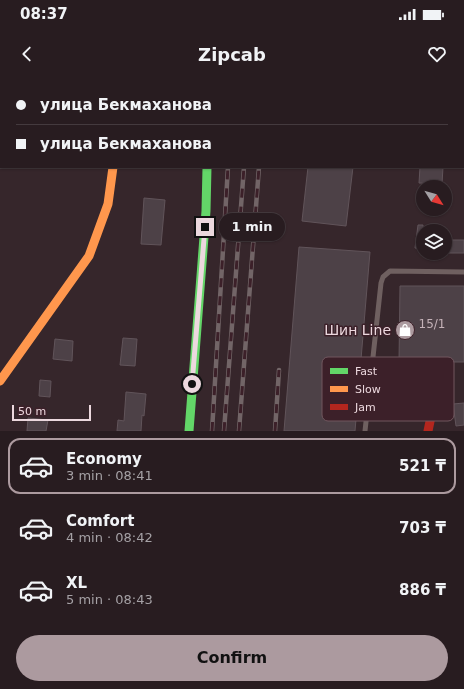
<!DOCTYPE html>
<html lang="en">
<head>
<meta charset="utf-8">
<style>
	body { margin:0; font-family:"DejaVu Sans",sans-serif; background:#302529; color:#f1f3f6; height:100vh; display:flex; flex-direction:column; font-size:15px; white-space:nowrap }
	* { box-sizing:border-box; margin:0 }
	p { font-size:13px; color:#a5a1a5 }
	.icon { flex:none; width:22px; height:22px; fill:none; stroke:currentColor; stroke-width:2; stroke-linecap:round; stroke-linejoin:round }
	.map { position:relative; height:351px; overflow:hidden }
	.side { display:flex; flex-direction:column; background:#281c20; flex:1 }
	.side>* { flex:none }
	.guide { position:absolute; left:0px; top:0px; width:464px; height:88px; box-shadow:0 1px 3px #0004,0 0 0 1px #443a3e; display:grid; align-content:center; height:88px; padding:0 16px; background:#281c20 }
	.needle { width:26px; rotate:127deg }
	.tools { position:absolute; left:416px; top:100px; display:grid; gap:8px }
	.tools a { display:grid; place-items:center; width:36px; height:36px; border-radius:50%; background:#281c20; box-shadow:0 1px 3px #0004,0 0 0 1px #443a3e; font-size:20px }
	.scale { position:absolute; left:12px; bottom:10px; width:79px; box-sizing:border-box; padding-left:4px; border:2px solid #ecd8de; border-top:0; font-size:11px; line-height:14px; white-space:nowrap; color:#ecd8de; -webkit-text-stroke:3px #3c2029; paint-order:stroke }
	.end { position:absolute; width:18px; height:18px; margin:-9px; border:5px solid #ecd8de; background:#111; box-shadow:0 0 0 2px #111 }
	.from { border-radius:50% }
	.bubble { position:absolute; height:28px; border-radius:14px; background:#281c20; box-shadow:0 1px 3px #0004,0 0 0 1px #443a3e; font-size:13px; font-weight:700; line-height:28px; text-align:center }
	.guide b { display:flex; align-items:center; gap:14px; height:38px; font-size:15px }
	.guide b+b { border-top:1px solid #443a3e }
	.guide i { width:10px; height:10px; background:#f1f3f6 }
	ul { padding:7px 0 0; list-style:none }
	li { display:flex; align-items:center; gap:12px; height:56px; margin:0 8px 6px; padding:0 8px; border:2px solid transparent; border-radius:12px }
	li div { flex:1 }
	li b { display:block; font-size:15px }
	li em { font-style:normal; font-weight:700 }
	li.active { border-color:#ac9a9f }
	li>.icon { width:36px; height:36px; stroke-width:1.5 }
	.primary-button { display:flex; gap:8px; margin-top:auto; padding:8px 16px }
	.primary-button a { flex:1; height:46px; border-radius:24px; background:#ac9a9f; color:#111; font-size:16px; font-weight:700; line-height:46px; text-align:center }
	.status { display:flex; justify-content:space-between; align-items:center; height:28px; padding:0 20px; background:#281c20; direction:ltr }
	.status svg { height:11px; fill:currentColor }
	header { display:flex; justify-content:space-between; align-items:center; height:52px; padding:0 16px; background:#281c20; font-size:18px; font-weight:700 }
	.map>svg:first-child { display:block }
	.building { fill:#4d4147; stroke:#61545a }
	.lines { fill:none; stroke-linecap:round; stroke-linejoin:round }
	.lane { stroke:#6f6060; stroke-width:5 }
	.street { stroke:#6f6060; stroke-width:10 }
	.fast { stroke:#63d668; stroke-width:9 }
	.slow { stroke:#ff974d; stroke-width:9 }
	.jam { stroke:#b3261e; stroke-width:9 }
	.rail-casing { stroke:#726567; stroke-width:4.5 }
	.rail { stroke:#3c2029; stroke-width:3; stroke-dasharray:9; stroke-linecap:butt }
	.route { stroke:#ecd8de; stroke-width:5 }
	.labels { text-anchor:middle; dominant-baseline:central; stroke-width:3; stroke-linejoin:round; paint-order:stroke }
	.number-label { font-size:12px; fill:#c4b2b8 }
	.poi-label { font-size:14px; fill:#ecd8de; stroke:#3c2029; text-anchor:end }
	.key { fill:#3c2029; stroke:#71575f; stroke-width:1 }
	.key-label { font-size:11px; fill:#ecd8de }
</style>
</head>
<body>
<div class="status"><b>08:37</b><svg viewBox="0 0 49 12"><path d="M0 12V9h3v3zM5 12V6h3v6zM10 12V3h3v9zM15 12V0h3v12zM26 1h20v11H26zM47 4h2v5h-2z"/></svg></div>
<header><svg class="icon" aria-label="back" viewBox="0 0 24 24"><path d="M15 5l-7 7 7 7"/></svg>Zipcab<svg class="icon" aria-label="heart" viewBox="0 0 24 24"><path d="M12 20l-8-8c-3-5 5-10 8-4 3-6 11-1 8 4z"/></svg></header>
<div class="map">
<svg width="464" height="351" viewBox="0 0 464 351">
	<rect width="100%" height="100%" fill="#36262b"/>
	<g class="building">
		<path d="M308 87H353L346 146 302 141Z"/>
		<path d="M420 87H443L442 104 419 103Z"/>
		<path d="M144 118 165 120 161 165 141 164Z"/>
		<path d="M418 145H423V169L415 168Z"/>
		<rect x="449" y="160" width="15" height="13"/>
		<path d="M299 167 370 172 355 351H284Z"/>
		<path d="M400 206H464V282H399Z"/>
		<path d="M123 258 137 259 135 286 120 285Z"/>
		<path d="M55 259 73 261 72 281 53 279Z"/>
		<path d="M40 300 51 301 50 317 39 316Z"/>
		<path d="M126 312 146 314 144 336 142 335 141 351H117L118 340 124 341Z"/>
		<path d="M464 323V345L456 346 453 324Z"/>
		<path d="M28 338 48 340 46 351H27Z"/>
	</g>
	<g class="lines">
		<path class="lane" d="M365 351 381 203 383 197 390 191 464 192"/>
		<g class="street">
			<path d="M127 1V0"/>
			<path d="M210 1V0"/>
			<path d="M463 11H464"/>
		</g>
		<path class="fast" d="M189 351 206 131 207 87"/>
		<path class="slow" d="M0 301 89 176 108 124 113 87"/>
		<path class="jam" d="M428 351 437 308"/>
		<g class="rail-casing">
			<g id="rail">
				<path d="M229 0V1"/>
				<path d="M254 1V0"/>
				<path d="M266 1V0"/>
				<path d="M212 351 228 87"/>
				<path d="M224 351 244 87"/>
				<path d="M239 351 259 87"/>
				<path d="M275 351 279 290"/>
			</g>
		</g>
		<use href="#rail" class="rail"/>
	</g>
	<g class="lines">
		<path class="route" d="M192 304 205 147"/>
	</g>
	<defs>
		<g id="shop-disc" transform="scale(1)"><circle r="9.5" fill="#ac9a9f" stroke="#3c2029"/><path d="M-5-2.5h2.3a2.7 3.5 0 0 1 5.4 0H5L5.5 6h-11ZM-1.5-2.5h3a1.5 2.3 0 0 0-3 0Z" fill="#fff"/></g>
	</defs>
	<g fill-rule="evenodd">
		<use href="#shop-disc" x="405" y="250"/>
	</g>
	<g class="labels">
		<g class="number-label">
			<text x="432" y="244">15/1</text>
		</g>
		<g class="poi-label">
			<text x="391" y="250">Шин Line</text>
		</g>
	</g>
	<rect x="322" y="277" width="132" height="64" rx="6" class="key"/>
	<rect x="330" y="288" width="18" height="6" fill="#63d668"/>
	<rect x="330" y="306" width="18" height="6" fill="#ff974d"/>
	<rect x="330" y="324" width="18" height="6" fill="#b3261e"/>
	<g class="key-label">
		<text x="355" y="295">Fast</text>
		<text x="355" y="313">Slow</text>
		<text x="355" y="331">Jam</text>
	</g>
</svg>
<div class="tools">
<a><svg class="needle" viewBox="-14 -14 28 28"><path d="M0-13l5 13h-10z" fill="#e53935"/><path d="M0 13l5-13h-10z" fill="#a5a1a5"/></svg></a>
<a><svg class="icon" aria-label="layers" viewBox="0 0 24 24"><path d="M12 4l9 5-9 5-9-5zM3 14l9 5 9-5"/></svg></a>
</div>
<div class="scale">50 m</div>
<i class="end from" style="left:192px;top:304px"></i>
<i class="end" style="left:205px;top:147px"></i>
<div class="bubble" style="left:219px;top:133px;width:66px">1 min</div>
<div class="guide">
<b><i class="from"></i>улица Бекмаханова</b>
<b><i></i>улица Бекмаханова</b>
</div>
</div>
<section class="side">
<ul>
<li class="active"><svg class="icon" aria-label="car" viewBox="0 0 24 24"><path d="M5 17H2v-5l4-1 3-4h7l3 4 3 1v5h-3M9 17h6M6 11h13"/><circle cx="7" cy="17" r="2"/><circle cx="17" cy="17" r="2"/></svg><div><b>Economy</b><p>3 min · 08:41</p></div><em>521 ₸</em></li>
<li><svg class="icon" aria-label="car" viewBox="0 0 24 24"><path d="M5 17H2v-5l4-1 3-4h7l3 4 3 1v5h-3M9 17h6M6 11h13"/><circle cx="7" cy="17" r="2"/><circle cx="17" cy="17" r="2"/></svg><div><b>Comfort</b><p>4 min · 08:42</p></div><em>703 ₸</em></li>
<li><svg class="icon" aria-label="car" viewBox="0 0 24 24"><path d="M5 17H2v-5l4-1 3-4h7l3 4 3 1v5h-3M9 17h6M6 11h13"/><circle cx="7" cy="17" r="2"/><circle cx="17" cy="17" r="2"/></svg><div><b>XL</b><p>5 min · 08:43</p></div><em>886 ₸</em></li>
</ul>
<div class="primary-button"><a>Confirm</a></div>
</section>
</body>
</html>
